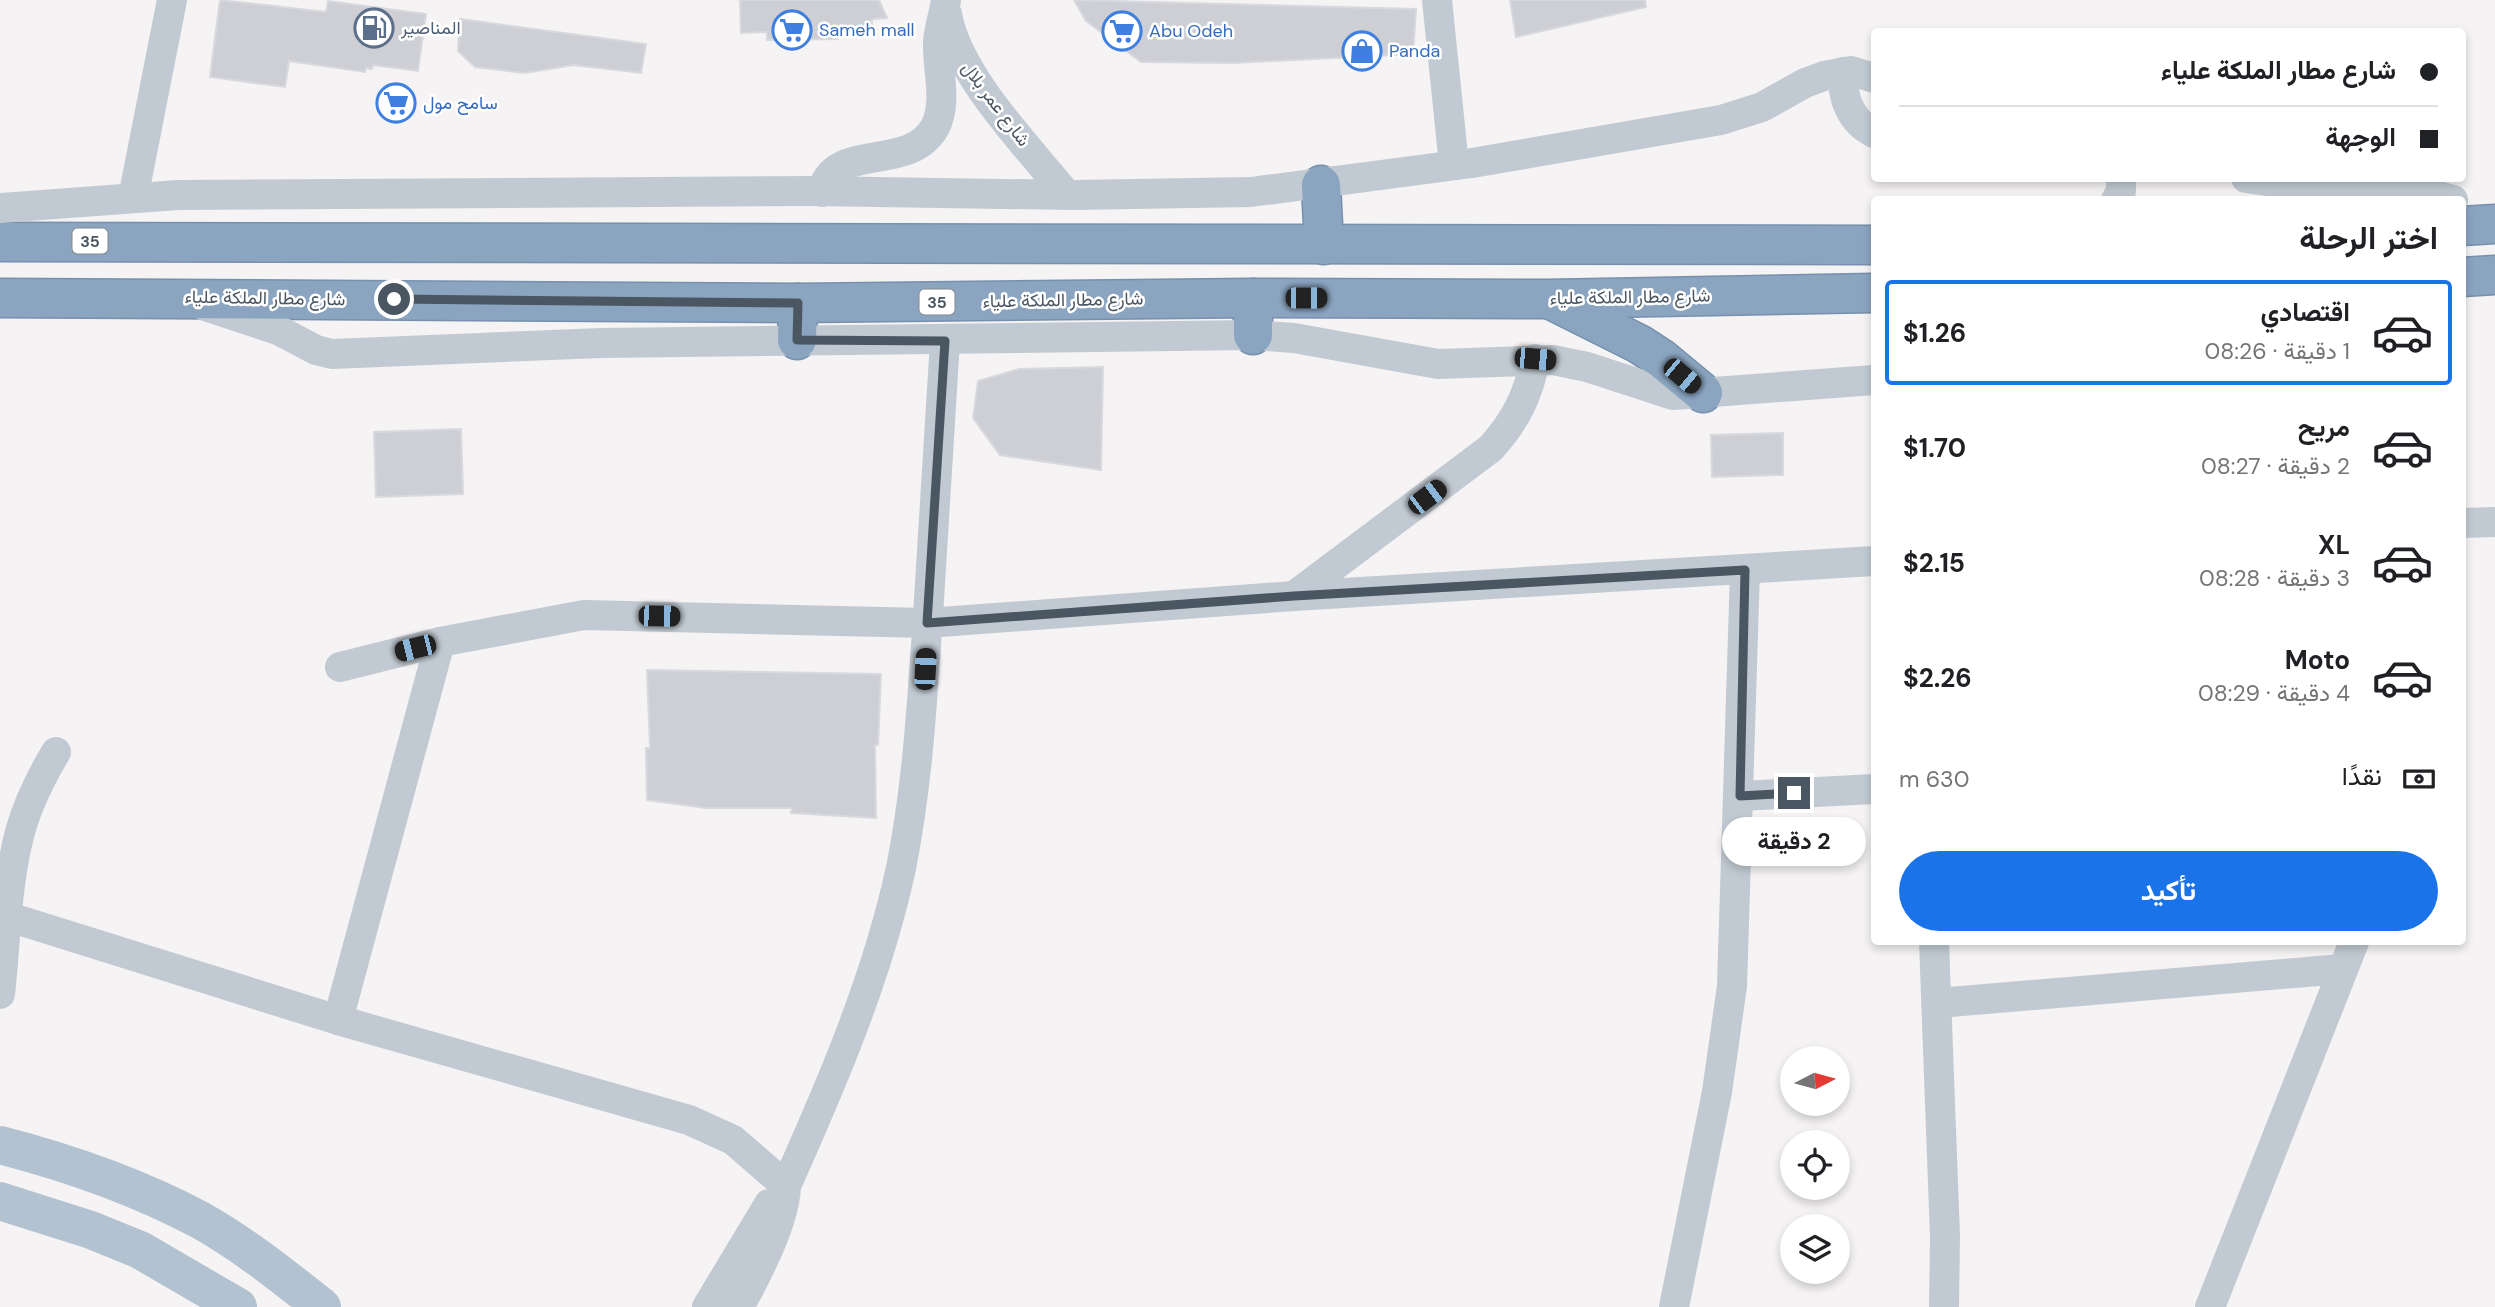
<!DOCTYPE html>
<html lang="ar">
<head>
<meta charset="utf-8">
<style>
	body { margin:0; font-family:"DM Sans",Vazirmatn,sans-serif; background:#f2f2f2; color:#202124; direction:rtl; height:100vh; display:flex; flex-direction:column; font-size:26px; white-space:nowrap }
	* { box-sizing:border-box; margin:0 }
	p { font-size:23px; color:#757577 }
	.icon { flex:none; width:38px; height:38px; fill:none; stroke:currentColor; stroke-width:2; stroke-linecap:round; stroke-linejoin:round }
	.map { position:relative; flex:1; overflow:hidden; direction:ltr }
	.side { position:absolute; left:1871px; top:196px; width:595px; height:749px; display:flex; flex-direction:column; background:#fff; border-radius:7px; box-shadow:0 4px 10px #0003; direction:rtl }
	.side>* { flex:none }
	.top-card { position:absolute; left:1871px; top:28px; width:595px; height:154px; border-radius:7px; box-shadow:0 4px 10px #0003; direction:rtl; display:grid; align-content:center; height:154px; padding:0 28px; background:#fff }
	.needle { width:46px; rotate:84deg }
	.fabs { position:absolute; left:1780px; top:1046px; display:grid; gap:14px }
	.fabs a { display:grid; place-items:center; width:70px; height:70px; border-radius:50%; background:#fff; box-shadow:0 4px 10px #0003; font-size:35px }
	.end { position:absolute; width:32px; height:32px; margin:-16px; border:9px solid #4a5661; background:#fff; box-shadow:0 0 0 4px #fff }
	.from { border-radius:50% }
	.bubble { position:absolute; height:49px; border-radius:24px; background:#fff; box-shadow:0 4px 10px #0003; font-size:23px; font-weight:700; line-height:49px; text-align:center; direction:rtl }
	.car { position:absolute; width:21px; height:42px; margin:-21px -10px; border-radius:9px; box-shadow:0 0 5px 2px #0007; background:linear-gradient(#222 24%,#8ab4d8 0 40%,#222 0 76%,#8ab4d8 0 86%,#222 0) }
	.top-card b { display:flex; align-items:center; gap:24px; height:66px; font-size:26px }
	.top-card b+b { border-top:2px solid #e0e0e0 }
	.top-card i { width:18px; height:18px; background:#202124 }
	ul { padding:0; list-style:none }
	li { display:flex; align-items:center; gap:21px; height:105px; margin:0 14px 10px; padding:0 14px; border:4px solid transparent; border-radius:7px }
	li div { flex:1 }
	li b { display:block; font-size:26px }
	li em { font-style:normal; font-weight:700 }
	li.active { border-color:#1a73e8 }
	li>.icon { width:63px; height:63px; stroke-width:1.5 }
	h2 { padding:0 28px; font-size:32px; line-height:84px }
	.pay { display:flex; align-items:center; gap:18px; height:77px; padding:0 28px; font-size:26px }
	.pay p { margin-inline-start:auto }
	.button { display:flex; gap:14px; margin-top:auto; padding:14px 28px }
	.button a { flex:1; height:80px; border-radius:42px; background:#1a73e8; color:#fff; font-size:28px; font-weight:700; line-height:80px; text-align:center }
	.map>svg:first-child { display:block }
	.building { fill:#cdcfd5; stroke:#d7d9de; stroke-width:2 }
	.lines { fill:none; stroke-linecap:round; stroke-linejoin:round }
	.highway-casing { stroke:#7690ad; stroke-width:41 }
	.minor { stroke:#c1cad2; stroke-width:30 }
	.major { stroke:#b3c2d1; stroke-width:38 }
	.highway { stroke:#8ba5c1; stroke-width:38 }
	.route { stroke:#4a5661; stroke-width:9 }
	.labels { text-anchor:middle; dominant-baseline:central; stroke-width:5; stroke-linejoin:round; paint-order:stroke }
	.shield { fill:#fff; stroke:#808990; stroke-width:2 }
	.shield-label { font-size:16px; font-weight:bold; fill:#4a5661 }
	.service-label { font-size:18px; fill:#4e5e75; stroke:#fff; text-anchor:start }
	.shop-label { font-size:18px; fill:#366cbe; stroke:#fff; text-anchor:start }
	.street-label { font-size:18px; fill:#4a5661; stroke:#fff }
</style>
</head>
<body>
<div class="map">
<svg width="2495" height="1307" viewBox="0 0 2495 1307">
	<rect width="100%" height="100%" fill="#f5f3f3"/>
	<g class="building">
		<path d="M220 0 326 12 328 1 426 14 418 71 373 65 372 69 366 68 365 72 289 61 285 87 210 77Z"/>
		<path d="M740 0H879L887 18 872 19V32L839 33 838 39 767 40V32L741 33Z"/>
		<path d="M1074 0 1416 9 1413 54 1234 63 1141 62 1086 21Z"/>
		<path d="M1510 0H1645L1646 7 1516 37Z"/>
		<path d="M460 19 646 44 641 73 574 65 525 73 475 67 458 51Z"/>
		<path d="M1103 367 1101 470 1000 455 973 418 978 381 1019 369Z"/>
		<path d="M461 429 463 494 376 497 374 432Z"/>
		<path d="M1783 433V475L1712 477 1711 435Z"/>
		<path d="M647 670 881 674 878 745H875L876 818 791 813 792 808H706L647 800 646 748H650Z"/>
	</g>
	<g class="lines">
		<g class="highway-casing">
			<g id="highway">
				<path d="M1321 185 1324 245"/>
				<path d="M2462 226 2495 224"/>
				<path d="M0 242 1874 245"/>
				<path d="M2462 277 2495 275"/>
				<path d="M0 298 798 303 1253 298 1548 299 1874 293"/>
				<path d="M1253 298V335"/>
				<path d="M1553 301 1639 344 1662 359 1703 393"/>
				<path d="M797 340 798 303"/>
			</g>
		</g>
		<g class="minor">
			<path d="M1437 0 1454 165"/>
			<path d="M947 14C957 75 1028 147 1067 195"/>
			<path d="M1843 72C1842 98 1850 121 1874 133"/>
			<path d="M2246 178 2281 183 2431 194 2453 200"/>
			<path d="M822 192C834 140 909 174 935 127 948 102 937 69 938 42 939 28 944 14 946 0"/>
			<path d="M133 198 172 0"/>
			<path d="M2116 200 2121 191V178"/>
			<path d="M0 208 178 195 813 191 1075 195 1251 192 1472 163 1721 120 1762 107 1805 83 1824 76 1851 71 1874 78"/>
			<path d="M205 306 278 330 316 350 332 354 601 343 1253 335 1294 338 1438 364 1553 360 1587 367 1673 395 1874 380"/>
			<path d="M2462 523 2495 522"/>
			<path d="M1294 596 1491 448C1515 421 1529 395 1535 359"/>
			<path d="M340 667 440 642 584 615 927 623 1294 596 1874 561"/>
			<path d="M1740 796 1874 789"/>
			<path d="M9 917 338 1020 689 1120 733 1140 786 1186"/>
			<path d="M1934 942 1945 1237 1944 1307"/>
			<path d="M0 994C6 941 6 884 20 832 28 803 41 777 56 752"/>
			<path d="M1938 1003 2342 969"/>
			<path d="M338 1020 440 642"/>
			<path d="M707 1307 769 1204"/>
			<path d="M739 1307C757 1275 785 1222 786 1186 832 1083 877 979 901 868 918 782 922 703 928 616 934 524 939 432 945 341"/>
			<path d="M1674 1307 1717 1092 1732 986 1745 570"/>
			<path d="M2210 1307 2354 942"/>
		</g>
		<g class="major">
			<path d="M0 1145C70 1163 136 1186 200 1220 243 1244 283 1276 322 1307"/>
			<path d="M0 1201 91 1230 140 1250 238 1307"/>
		</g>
		<use href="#highway" class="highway"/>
	</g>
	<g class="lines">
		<path class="route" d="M394 299 798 303 797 340 945 341 927 623 1294 596 1745 570 1740 796 1794 793"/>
	</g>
	<defs>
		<g id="fuel-ring" transform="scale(2.0125)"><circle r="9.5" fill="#fff" stroke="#5c6f8a" stroke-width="1.5"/><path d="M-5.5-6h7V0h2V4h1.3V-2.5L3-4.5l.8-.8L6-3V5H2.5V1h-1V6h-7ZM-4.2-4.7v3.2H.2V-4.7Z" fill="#5c6f8a"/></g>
		<g id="supermarket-ring" transform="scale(2.0125)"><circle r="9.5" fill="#fff" stroke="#3f7fe0" stroke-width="1.5"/><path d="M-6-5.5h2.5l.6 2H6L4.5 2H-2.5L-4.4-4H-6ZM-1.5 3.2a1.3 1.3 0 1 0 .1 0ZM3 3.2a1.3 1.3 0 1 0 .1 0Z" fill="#3f7fe0"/></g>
		<g id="shop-ring" transform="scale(2.0125)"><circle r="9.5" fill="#fff" stroke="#3f7fe0" stroke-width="1.5"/><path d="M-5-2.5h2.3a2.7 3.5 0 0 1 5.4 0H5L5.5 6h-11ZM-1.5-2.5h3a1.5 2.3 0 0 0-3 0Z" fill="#3f7fe0"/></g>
	</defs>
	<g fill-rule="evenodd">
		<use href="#fuel-ring" x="374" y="28"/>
		<use href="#supermarket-ring" x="792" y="30"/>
		<use href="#supermarket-ring" x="1122" y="31"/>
		<use href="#shop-ring" x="1362" y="51"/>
		<use href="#supermarket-ring" x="396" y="103"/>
	</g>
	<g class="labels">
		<g class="shield">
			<rect x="72.5" y="228.5" width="35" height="25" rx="5"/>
			<rect x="919.5" y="289.5" width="35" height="25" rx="5"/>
		</g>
		<g class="shield-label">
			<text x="90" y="241">35</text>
			<text x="937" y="302">35</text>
		</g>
		<g class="service-label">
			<text x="401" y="28">المناصير</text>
		</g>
		<g class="shop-label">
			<text x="819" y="30">Sameh mall</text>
			<text x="1149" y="31">Abu Odeh</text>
			<text x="1389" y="51">Panda</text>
			<text x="423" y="103">سامح مول</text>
		</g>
		<g class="street-label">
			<text transform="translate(996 104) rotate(53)">شارع عمر بلال</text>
			<text transform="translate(1630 297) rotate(-1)">شارع مطار الملكة علياء</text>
			<text transform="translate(265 298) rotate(1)">شارع مطار الملكة علياء</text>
			<text transform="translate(1063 300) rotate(-1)">شارع مطار الملكة علياء</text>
		</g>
	</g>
</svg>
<div class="fabs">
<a><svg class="needle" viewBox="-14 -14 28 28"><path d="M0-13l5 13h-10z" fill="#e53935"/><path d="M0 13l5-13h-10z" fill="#757577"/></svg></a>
<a><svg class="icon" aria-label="locate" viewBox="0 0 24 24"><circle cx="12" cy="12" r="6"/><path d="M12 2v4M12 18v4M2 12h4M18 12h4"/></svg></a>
<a><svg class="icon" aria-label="layers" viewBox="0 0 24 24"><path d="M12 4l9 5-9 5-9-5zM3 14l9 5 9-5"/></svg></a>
</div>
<i class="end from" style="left:394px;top:299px"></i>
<i class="end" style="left:1794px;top:793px"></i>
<div class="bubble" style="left:1722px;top:817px;width:144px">2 دقيقة</div>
<i class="car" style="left:1306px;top:298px;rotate:90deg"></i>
<i class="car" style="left:1535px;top:359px;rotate:95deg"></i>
<i class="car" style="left:1682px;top:376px;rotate:130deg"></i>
<i class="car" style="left:1427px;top:497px;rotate:53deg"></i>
<i class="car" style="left:659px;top:616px;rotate:91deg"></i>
<i class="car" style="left:415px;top:648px;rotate:256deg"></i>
<i class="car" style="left:925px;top:669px;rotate:3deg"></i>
<div class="top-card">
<b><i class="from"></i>شارع مطار الملكة علياء</b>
<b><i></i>الوجهة</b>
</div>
<section class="side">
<h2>اختر الرحلة</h2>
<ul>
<li class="active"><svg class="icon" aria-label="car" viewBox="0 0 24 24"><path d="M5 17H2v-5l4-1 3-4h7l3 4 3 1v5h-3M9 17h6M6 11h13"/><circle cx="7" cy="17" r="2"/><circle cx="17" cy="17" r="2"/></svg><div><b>اقتصادي</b><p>1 دقيقة · 08:26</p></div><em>$1.26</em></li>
<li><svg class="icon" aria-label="car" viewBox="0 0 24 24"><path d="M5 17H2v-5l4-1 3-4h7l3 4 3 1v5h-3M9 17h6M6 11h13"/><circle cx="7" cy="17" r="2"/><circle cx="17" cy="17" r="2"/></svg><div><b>مريح</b><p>2 دقيقة · 08:27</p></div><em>$1.70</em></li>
<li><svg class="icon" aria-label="car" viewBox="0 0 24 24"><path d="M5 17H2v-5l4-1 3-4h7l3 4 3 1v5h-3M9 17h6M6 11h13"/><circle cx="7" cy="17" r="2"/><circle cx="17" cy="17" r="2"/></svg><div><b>XL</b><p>3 دقيقة · 08:28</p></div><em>$2.15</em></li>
<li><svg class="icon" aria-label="car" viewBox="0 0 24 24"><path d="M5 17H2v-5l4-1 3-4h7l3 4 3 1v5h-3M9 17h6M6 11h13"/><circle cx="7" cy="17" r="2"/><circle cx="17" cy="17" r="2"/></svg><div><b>Moto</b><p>4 دقيقة · 08:29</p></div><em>$2.26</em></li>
</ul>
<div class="pay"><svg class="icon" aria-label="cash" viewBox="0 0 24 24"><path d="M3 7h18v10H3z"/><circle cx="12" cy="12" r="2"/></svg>نقدًا<p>630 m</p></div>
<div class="button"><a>تأكيد</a></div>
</section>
</div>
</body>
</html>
